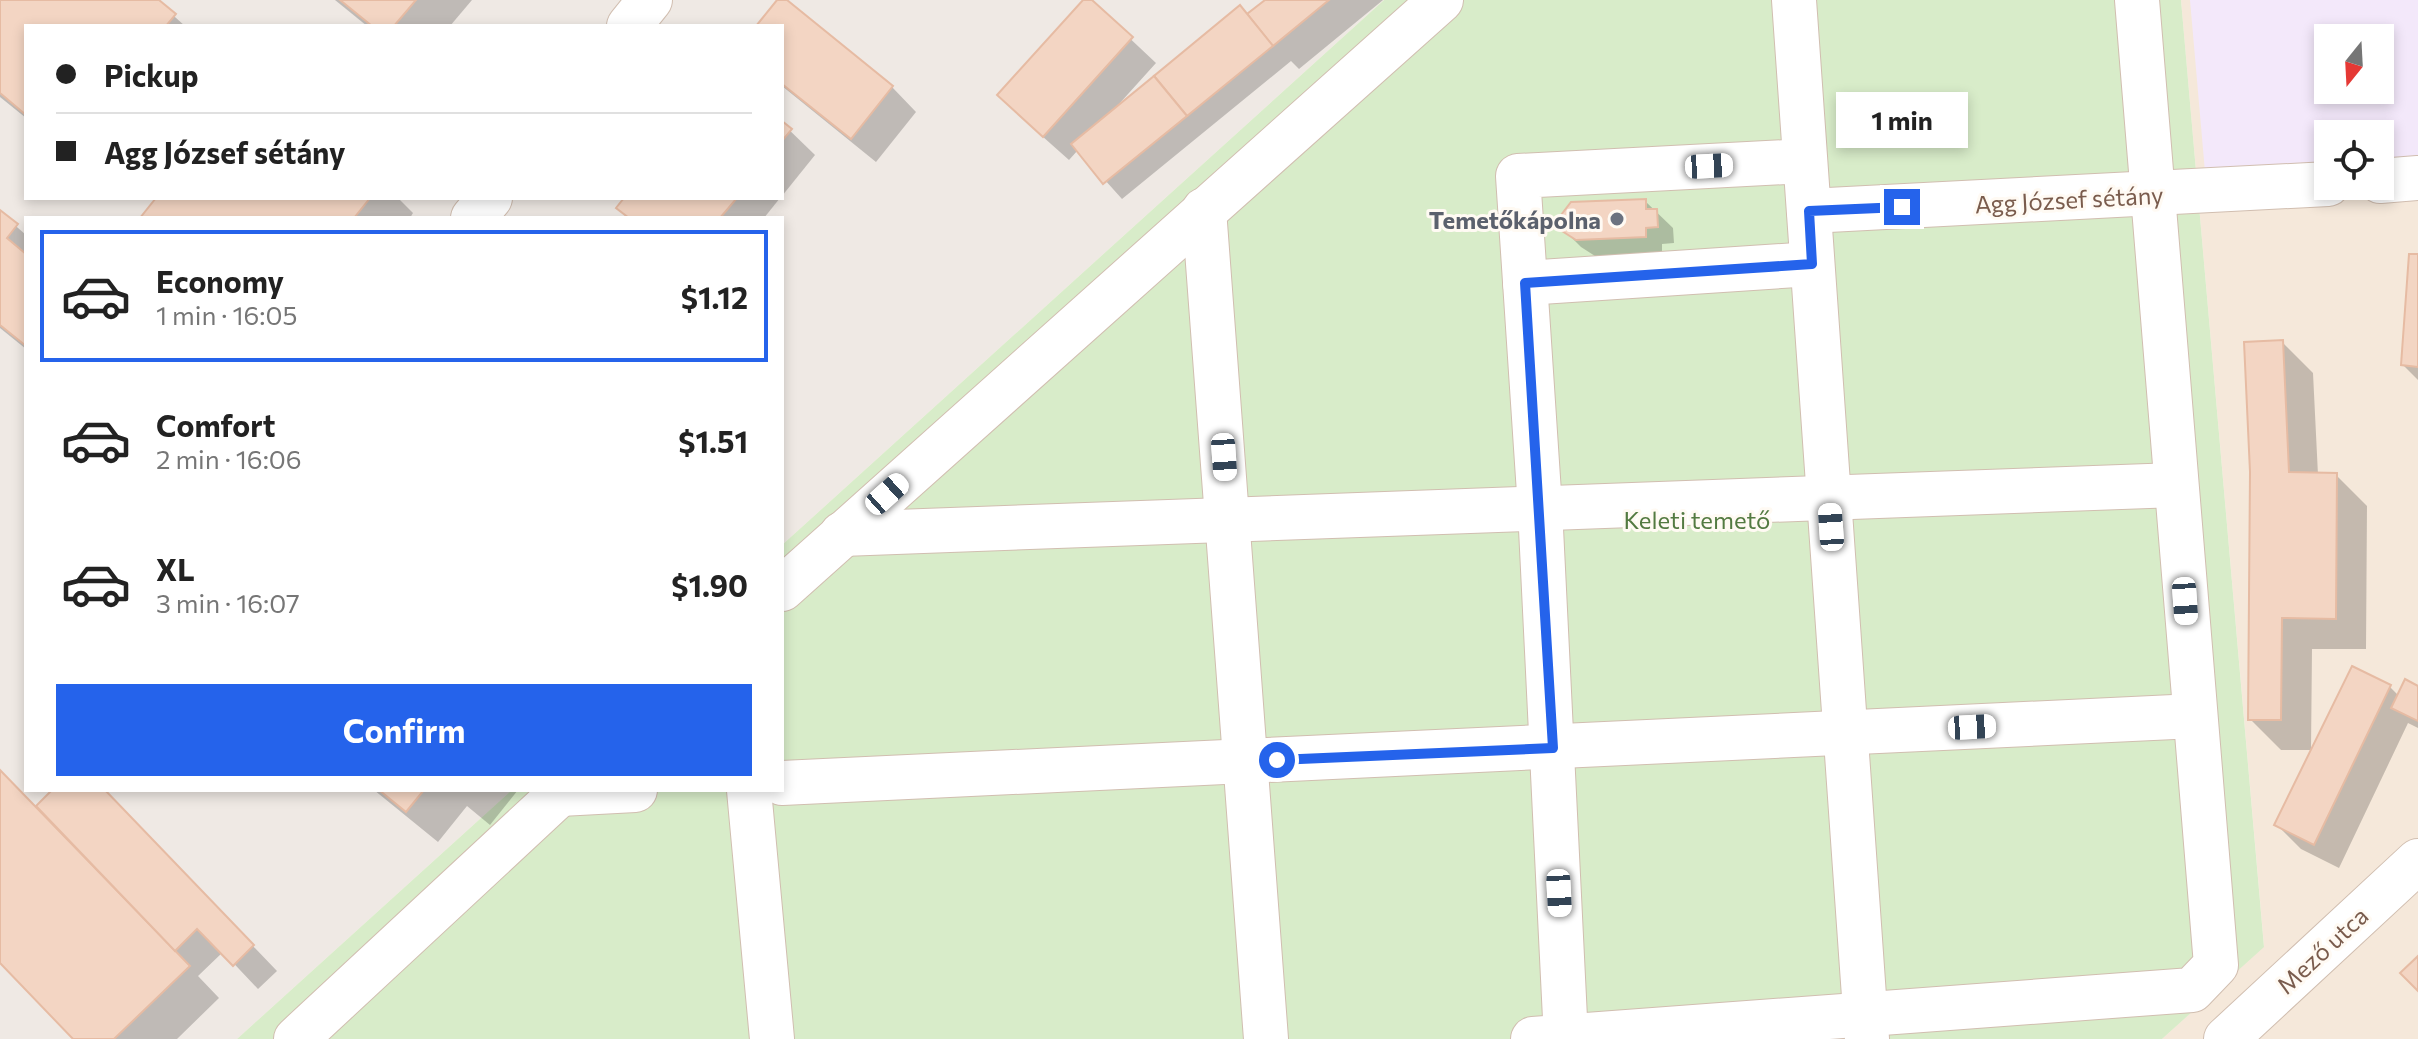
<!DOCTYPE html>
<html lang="en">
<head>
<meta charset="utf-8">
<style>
	body { margin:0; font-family:Commissioner,sans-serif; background:#f2f2f2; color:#222; height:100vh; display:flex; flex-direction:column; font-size:30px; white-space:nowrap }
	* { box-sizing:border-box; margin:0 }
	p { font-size:26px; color:#767676 }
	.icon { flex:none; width:44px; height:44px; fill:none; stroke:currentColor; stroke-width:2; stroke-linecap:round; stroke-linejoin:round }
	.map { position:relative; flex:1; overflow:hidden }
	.side { position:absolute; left:24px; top:216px; width:760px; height:576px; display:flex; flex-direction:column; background:#fff; border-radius:0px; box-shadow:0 4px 12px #0003 }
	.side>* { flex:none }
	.top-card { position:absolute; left:24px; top:24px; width:760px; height:176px; border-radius:0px; box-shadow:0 4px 12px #0003; display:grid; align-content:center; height:176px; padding:0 32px; background:#fff }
	.needle { width:52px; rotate:198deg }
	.controls { position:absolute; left:2314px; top:24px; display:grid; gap:16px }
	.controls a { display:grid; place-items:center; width:80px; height:80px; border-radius:0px; background:#fff; box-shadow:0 4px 12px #0003; font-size:40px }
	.end { position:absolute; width:36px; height:36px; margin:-18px; border:10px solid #2563eb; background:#fff; box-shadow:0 0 0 4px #fff }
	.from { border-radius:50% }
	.bubble { position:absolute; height:56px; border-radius:0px; background:#fff; box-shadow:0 4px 12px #0003; font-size:26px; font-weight:700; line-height:56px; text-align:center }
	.car { position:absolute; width:24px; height:48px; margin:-24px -12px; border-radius:10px; box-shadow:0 0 6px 2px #0007; background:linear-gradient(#fff 24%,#345 0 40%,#fff 0 76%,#345 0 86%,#fff 0) }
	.top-card b { display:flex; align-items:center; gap:28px; height:76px; font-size:30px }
	.top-card b+b { border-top:2px solid #e0e0e0 }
	.top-card i { width:20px; height:20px; background:#222 }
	ul { padding:14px 0 0; list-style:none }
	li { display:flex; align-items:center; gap:24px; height:132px; margin:0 16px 12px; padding:0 16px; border:4px solid transparent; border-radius:0px }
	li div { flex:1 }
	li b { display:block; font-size:30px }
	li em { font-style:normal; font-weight:700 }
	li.current { border-color:#2563eb }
	li>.icon { width:72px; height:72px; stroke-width:1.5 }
	.action { display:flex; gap:16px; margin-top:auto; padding:16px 32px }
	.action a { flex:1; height:92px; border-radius:0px; background:#2563eb; color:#fff; font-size:32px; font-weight:700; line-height:92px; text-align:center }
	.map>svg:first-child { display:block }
	.residential { fill:#f5e8da; fill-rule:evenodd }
	.industrial { fill:#efe9e4; fill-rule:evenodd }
	.education { fill:#f3e8fa; fill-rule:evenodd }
	.green { fill:#d8ecc9 }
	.shadow { fill:#0003 }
	.building { fill:#f3d5c3; stroke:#e6bba3; stroke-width:2 }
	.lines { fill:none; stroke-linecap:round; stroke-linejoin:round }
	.minor-casing { stroke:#d1beb0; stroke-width:46 }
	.minor { stroke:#fff; stroke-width:44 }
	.route { stroke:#2563eb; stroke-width:10 }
	.worship-dot { fill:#6b7280; stroke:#fffaf3; stroke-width:3 }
	.labels { text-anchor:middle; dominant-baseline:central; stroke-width:6; stroke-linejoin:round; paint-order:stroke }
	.street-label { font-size:24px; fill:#7a5c4d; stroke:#fffaf3 }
	.worship-label { font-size:24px; font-weight:bold; fill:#5b616d; stroke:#fffaf3; text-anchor:end }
	.park-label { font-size:24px; fill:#537a41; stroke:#fffaf3 }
</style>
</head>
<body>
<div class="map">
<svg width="2418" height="1039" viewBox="0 0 2418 1039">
	<rect width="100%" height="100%" fill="#fdf6ec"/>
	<path class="residential" d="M2181 0H2418V1039H2162L2264 946ZM2328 38H2380V90H2328ZM2328 134H2380V186H2328Z"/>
	<path class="industrial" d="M0 0H1384L782 545V218H26V790H512L237 1039H0ZM26 26H782V198H26Z"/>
	<path class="education" d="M2190 0H2418V157L2380 159V134H2328V163L2205 172ZM2328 38H2380V90H2328Z"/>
	<path class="green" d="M1384 0H2181L2264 947 2162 1039H237L512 790H782V545Z"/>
	<g class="shadow">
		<path d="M0 0H156L185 26H26V118L0 97Z"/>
		<path d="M335 0H472L450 26H367Z"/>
		<path d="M779 0H784L892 87 916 112 876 162 782 86V26H758Z"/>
		<path d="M1085 0H1089L1156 63 1119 104 1121 106 1268 0H1383L1299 69 1291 61 1122 199 1078 150 1069 160 1024 120Z"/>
		<path d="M782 123 815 155 782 196Z"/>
		<path d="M159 198H398L413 213 410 218H143Z"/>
		<path d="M627 198H780L764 218H629Z"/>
		<path d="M1645 201 1673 228 1674 243 1662 244V253L1595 256 1581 247 1564 230Z"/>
		<path d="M0 212 26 235V349L0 328Z"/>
		<path d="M2418 256V380L2403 365Z"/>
		<path d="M2282 342 2313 373 2318 475H2336L2367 506 2366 649H2312L2311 750H2281L2250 719Z"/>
		<path d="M2390 687 2399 696 2418 688V728L2408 723 2339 868 2301 849 2277 825Z"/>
		<path d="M0 772 36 809 55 790H103L277 971 258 989 223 952 198 976 219 998 177 1039H76L0 960Z"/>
		<path d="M374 790H518L490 825 467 806 438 842Z"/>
	</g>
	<g class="building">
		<path d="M0 0H159L176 14 166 26H26V115L0 93Z"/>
		<path d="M340 0H416L394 26H372Z"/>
		<path d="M777 0H787L893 86 851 139 782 84V26H756Z"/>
		<path d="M1083 0H1092L1133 37 1043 137 997 95Z"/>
		<path d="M1265 0H1329L1273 46 1247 14Z"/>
		<path d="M1240 5 1273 46 1187 116 1154 76Z"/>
		<path d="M1154 76 1187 116 1103 184 1071 144Z"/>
		<path d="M782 121 792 129 782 141Z"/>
		<path d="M156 198H370L354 218H140Z"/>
		<path d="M624 198H737L720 218H629L616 208Z"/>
		<path d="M1646 199V209H1657L1658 227 1646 228V237L1576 240 1562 231 1561 215 1571 202Z"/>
		<path d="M0 210 18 224 7 238 26 254V346L0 325Z"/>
		<path d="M2409 254H2418V367L2401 365Z"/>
		<path d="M2283 340 2289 472 2337 473 2336 619 2282 618 2281 720H2248L2250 472 2244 342Z"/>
		<path d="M2352 666 2391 685 2314 845 2274 825Z"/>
		<path d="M2405 679 2418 686V721L2391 708Z"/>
		<path d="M0 770 190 966 114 1039H73L0 963Z"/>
		<path d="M52 790H105L254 945 233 966 197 929 175 951 36 806Z"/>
		<path d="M379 790H424L406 812Z"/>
		<path d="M2418 956V991L2400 973Z"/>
	</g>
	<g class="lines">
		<g class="minor-casing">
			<g id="minor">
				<path d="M1794 0 1867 1039"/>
				<path d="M629 26 650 0"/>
				<path d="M2380 181 2418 178"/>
				<path d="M1204 210 1266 1039"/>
				<path d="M1809 211 2328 184"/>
				<path d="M473 218 490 198"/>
				<path d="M1525 283 1812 264"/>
				<path d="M842 534 2176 485"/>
				<path d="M782 589 1441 0"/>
				<path d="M782 783 2195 716"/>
				<path d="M749 790 772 1039"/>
				<path d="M560 794 635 790"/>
				<path d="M296 1039 564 790"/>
				<path d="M1533 1039 2192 990 2216 965 2137 0"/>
				<path d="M1566 1039 1540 508 1518 176 1805 161"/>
				<path d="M2226 1039 2418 861"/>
			</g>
		</g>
		<use href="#minor" class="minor"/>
	</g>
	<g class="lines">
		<path class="route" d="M1277 760 1553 748 1525 283 1812 264 1809 211 1902 207"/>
	</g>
	<circle class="worship-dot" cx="1617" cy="219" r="8"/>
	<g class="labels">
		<g class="street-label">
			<text transform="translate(2069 199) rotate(-3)">Agg József sétány</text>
			<text transform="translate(2322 950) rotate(-43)">Mező utca</text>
		</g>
		<g class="worship-label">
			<text x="1601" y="219">Temetőkápolna</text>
		</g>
		<g class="park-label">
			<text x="1697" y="519">Keleti temető</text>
		</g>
	</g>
</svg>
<div class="controls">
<a><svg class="needle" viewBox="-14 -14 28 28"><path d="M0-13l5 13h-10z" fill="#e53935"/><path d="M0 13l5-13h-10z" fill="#767676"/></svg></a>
<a><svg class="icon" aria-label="locate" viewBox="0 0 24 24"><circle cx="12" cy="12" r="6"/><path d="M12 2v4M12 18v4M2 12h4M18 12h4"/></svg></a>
</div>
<i class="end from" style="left:1277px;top:760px"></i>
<i class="end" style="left:1902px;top:207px"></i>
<div class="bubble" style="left:1836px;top:92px;width:132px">1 min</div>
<i class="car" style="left:1709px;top:166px;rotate:87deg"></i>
<i class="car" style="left:1224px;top:457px;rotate:176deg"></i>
<i class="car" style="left:887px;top:494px;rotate:48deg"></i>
<i class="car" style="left:1831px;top:527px;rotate:356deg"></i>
<i class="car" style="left:2185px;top:601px;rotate:176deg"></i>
<i class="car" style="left:1972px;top:727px;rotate:87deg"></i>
<i class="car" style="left:1559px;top:893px;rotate:177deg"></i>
<div class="top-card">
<b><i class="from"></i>Pickup</b>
<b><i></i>Agg József sétány</b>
</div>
<section class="side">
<ul>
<li class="current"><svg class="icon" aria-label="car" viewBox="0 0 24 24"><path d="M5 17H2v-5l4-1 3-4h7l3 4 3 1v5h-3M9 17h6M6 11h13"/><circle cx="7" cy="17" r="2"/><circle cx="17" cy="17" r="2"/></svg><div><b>Economy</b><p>1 min · 16:05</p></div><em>$1.12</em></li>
<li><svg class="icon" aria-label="car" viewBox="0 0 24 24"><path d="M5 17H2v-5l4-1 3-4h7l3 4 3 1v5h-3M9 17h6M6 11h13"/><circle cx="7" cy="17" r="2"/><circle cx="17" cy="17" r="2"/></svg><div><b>Comfort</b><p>2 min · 16:06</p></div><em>$1.51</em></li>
<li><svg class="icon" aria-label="car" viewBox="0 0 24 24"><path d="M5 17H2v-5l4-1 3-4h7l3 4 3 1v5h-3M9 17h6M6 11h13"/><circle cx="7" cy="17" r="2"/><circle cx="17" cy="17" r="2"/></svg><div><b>XL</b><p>3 min · 16:07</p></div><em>$1.90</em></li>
</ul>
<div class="action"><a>Confirm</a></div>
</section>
</div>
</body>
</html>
